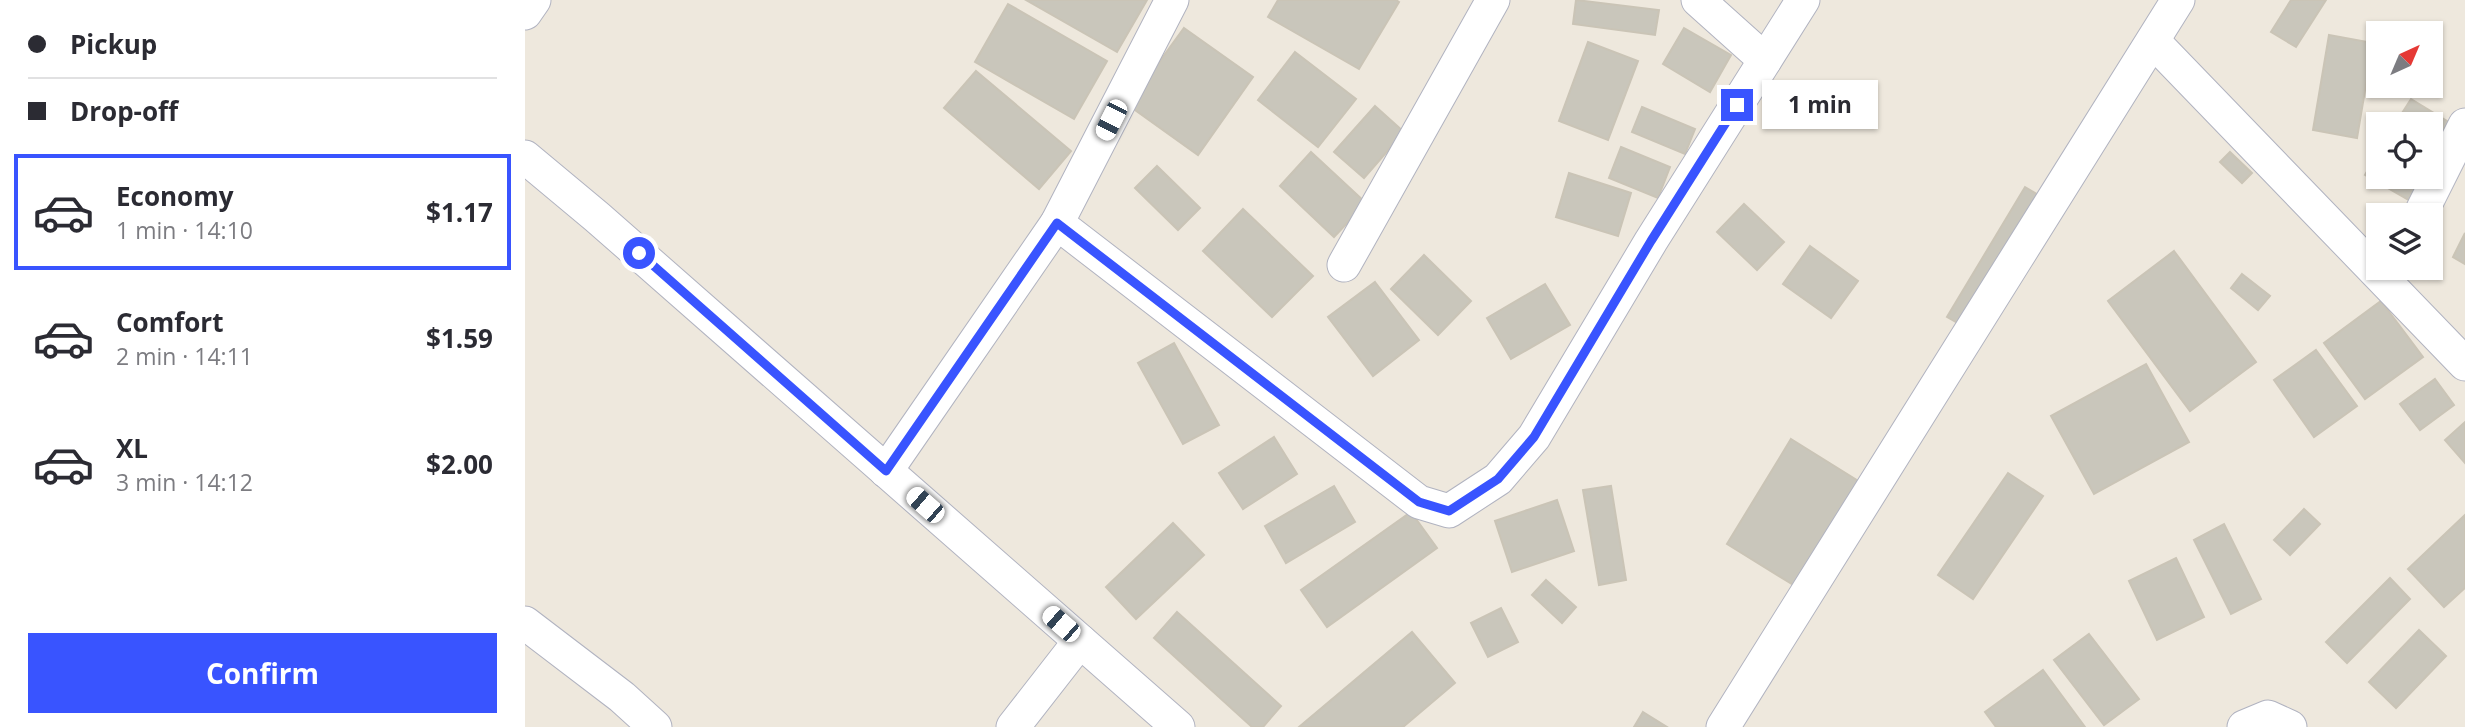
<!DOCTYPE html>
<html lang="en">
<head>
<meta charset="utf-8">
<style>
	body { margin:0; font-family:"Open Sans",sans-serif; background:#f2f2f3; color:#2b2b33; height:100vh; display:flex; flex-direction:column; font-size:26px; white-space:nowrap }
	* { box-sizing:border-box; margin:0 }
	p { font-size:23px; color:#7c7c81 }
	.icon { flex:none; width:38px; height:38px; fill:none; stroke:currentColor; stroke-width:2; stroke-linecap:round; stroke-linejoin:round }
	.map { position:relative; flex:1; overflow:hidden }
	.side { display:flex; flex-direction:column; background:#fff; width:525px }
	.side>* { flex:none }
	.hud { display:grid; align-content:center; height:154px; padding:0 28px; background:#fff }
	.needle { width:46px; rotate:44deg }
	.fabs { position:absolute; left:1841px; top:21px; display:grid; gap:14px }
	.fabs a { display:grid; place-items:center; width:77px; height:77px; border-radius:0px; background:#fff; box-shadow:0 2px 5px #0004; font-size:35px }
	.end { position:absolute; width:32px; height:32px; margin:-16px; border:9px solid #3954ff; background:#fff; box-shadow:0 0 0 4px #fff }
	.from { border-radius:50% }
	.bubble { position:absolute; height:49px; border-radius:0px; background:#fff; box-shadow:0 2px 5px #0004; font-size:23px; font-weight:700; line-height:49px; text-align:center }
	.car { position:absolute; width:21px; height:42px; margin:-21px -10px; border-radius:9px; box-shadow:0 0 5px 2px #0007; background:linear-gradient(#fff 24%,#345 0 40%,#fff 0 76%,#345 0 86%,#fff 0) }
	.hud b { display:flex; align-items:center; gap:24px; height:66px; font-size:26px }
	.hud b+b { border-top:2px solid #e1e1e2 }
	.hud i { width:18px; height:18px; background:#2b2b33 }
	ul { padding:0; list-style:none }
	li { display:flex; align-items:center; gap:21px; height:116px; margin:0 14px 10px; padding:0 14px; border:4px solid transparent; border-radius:0px }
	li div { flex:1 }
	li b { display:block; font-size:26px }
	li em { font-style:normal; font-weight:700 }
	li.selected { border-color:#3954ff }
	li>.icon { width:63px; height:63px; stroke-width:1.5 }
	.primary-button { display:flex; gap:14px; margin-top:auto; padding:14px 28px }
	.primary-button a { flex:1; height:80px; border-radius:0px; background:#3954ff; color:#fff; font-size:28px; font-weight:700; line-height:80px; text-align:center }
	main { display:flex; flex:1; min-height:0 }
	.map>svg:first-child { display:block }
	.building { fill:#c9c6bb; stroke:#cac4b6; stroke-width:2 }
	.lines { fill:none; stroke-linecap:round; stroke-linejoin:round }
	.street-casing { stroke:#b1b3c0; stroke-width:35 }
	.street { stroke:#fff; stroke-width:33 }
	.route { stroke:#3954ff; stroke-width:9 }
</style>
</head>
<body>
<main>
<section class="side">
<div class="hud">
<b><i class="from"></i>Pickup</b>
<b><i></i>Drop-off</b>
</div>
<ul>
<li class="selected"><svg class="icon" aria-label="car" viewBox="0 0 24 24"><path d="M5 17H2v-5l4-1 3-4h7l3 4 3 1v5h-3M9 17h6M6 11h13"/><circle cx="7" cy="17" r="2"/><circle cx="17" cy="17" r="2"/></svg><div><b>Economy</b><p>1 min · 14:10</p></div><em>$1.17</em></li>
<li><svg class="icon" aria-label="car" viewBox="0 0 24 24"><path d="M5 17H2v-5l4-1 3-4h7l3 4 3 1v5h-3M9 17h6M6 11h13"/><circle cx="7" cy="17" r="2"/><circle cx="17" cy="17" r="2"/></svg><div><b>Comfort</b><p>2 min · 14:11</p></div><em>$1.59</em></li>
<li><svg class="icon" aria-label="car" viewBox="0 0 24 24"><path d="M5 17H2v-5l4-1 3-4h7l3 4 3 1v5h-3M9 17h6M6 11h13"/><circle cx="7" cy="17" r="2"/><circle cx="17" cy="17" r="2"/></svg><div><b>XL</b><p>3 min · 14:12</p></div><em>$2.00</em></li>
</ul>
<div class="primary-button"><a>Confirm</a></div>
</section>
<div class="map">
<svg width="1940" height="727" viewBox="0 0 1940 727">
	<rect width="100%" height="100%" fill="#eee8dd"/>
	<g class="building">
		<path d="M501 0H622L592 52Z"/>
		<path d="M753 0H871L874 2 834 69 743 17Z"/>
		<path d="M1051 0 1134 10 1130 35 1048 24Z"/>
		<path d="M1766 0H1801L1771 47 1746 32Z"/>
		<path d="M483 4 582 61 549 119 450 62Z"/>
		<path d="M659 28 728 77 673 155 603 105Z"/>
		<path d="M1159 28 1206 55 1185 92 1138 64Z"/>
		<path d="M1804 35 1848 43 1832 138 1788 130Z"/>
		<path d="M1063 42 1113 61 1083 140 1034 121Z"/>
		<path d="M770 52 831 99 793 147 733 100Z"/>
		<path d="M451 71 546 151 514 189 419 108Z"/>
		<path d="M1886 99 1932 127 1906 171V124H1870Z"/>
		<path d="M850 106 879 132 839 178 809 152Z"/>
		<path d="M1117 107 1170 129 1160 154 1107 132Z"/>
		<path d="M1096 147 1145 167 1133 198 1084 178Z"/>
		<path d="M786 152 841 203 809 237 755 186Z"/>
		<path d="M1705 152 1727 173 1717 183 1695 162Z"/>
		<path d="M1853 153V177H1903L1887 202 1840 175Z"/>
		<path d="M632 166 675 208 653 230 610 188Z"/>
		<path d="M1044 173 1106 193 1093 236 1031 217Z"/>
		<path d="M1500 187 1520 199 1443 329 1422 317Z"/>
		<path d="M1219 204 1259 242 1232 270 1192 232Z"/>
		<path d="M718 209 788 276 747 317 678 251Z"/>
		<path d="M1940 233V264L1928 257Z"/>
		<path d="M1285 246 1333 281 1306 318 1258 284Z"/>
		<path d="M1649 251 1731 362 1665 411 1583 301Z"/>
		<path d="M899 255 946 301 913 335 866 289Z"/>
		<path d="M1717 274 1745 296 1733 310 1706 288Z"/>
		<path d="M850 282 894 340 848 376 803 317Z"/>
		<path d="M1020 284 1045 325 986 359 962 318Z"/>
		<path d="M1856 301 1898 357 1840 399 1799 343Z"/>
		<path d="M649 343 694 425 658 444 613 363Z"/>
		<path d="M1791 350 1832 406 1789 437 1749 380Z"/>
		<path d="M1621 364 1664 442 1569 494 1526 416Z"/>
		<path d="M1910 379 1929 405 1895 430 1875 404Z"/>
		<path d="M1940 422V463L1920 440Z"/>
		<path d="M749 437 772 474 718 509 694 473Z"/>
		<path d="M1266 439 1335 482 1270 586 1202 544Z"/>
		<path d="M1483 473 1518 496 1448 599 1413 575Z"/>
		<path d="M809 486 830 522 761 563 740 526Z"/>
		<path d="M1086 486 1101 580 1074 585 1058 490Z"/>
		<path d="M1032 500 1049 551 987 572 970 521Z"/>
		<path d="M1779 509 1795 524 1765 555 1749 540Z"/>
		<path d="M886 512 912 548 802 627 776 590Z"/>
		<path d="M1940 515V588L1919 607 1883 569Z"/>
		<path d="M648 523 679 555 611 619 581 587Z"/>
		<path d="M1699 524 1736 599 1706 614 1669 540Z"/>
		<path d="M1651 558 1679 617 1632 640 1604 581Z"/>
		<path d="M1865 578 1885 599 1822 663 1801 642Z"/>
		<path d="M1021 580 1051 607 1037 623 1007 595Z"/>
		<path d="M976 608 993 642 963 657 946 623Z"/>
		<path d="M652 612 756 706 738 727H727L629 638Z"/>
		<path d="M1894 630 1921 656 1871 708 1844 682Z"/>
		<path d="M887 632 930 683 878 727H774Z"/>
		<path d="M1564 634 1614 699 1579 725 1529 660Z"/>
		<path d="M1518 670 1560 727H1471L1460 712Z"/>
		<path d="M1118 712 1142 727H1109Z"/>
	</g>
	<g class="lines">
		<g class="street-casing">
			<g id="street">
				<path d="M1173 0 1240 60"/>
				<path d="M0 13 9 0"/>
				<path d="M1628 41 1940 364"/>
				<path d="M0 157 72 217 653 727"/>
				<path d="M1895 215 1940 125"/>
				<path d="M532 223 894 502 924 511 973 479 1009 437 1126 241 1278 0"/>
				<path d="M819 265 968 0"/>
				<path d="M361 471 532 223 647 0"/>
				<path d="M0 623 97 697 130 727"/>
				<path d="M488 727 555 641"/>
				<path d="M1198 727 1653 0"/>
				<path d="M1719 727 1743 717 1765 727"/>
			</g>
		</g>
		<use href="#street" class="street"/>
	</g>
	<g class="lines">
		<path class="route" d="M114 253 361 471 532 223 894 502 924 511 973 479 1009 437 1126 241 1212 105"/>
	</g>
</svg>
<div class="fabs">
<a><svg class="needle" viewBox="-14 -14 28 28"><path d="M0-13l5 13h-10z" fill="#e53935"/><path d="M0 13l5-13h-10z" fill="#7c7c81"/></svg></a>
<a><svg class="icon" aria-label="locate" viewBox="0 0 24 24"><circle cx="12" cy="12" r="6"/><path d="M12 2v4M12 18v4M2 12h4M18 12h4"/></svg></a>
<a><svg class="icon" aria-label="layers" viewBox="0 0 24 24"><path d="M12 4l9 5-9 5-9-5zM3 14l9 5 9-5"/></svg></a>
</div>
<i class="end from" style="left:114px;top:253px"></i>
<i class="end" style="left:1212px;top:105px"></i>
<div class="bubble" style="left:1237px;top:80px;width:116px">1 min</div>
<i class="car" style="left:586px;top:120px;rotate:207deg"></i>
<i class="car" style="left:400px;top:505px;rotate:311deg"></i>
<i class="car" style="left:536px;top:624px;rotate:311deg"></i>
</div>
</main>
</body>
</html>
